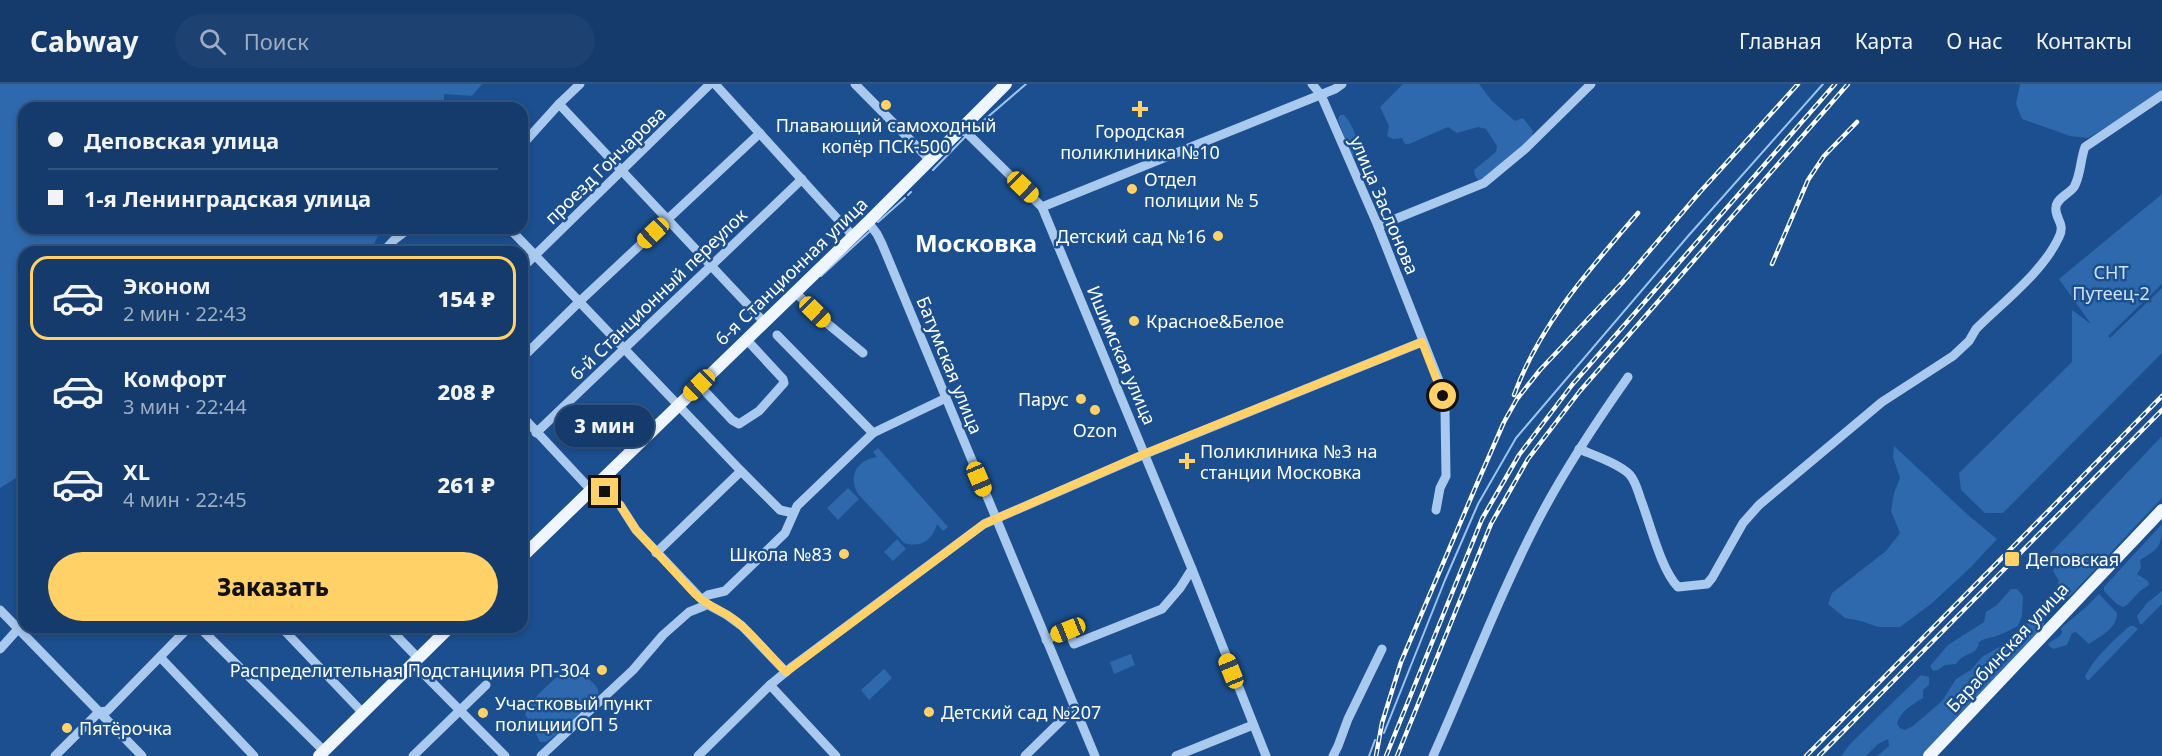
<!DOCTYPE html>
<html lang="ru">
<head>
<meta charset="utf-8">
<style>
	body { margin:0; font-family:"Noto Sans",sans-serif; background:#1d4271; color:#f1f3f6; height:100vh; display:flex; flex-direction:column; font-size:22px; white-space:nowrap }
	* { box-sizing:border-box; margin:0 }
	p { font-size:20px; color:#9dadc1 }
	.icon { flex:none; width:33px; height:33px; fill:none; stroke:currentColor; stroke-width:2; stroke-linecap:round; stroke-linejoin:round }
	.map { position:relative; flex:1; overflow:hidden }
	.side { position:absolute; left:18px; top:162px; width:510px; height:387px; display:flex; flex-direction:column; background:#143b6b; border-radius:18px; box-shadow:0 3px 9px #0003,0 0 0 2px #33557e }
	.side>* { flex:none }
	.hud { position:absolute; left:18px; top:18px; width:510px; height:132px; border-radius:18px; box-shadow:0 3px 9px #0003,0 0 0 2px #33557e; display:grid; align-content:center; height:132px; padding:0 30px; background:#143b6b }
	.end { position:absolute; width:27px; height:27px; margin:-14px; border:8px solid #ffd166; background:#111; box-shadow:0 0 0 3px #111 }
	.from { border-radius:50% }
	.bubble { position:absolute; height:42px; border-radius:21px; background:#143b6b; box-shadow:0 3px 9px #0003,0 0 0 2px #33557e; font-size:20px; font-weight:800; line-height:42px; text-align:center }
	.car { position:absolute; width:18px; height:36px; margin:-18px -9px; border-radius:8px; box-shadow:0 0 4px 2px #0007; background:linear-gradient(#f5c518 24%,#345 0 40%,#f5c518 0 76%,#345 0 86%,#f5c518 0) }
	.hud b { display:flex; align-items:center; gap:21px; height:57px; font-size:22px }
	.hud b+b { border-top:2px solid #33557e }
	.hud i { width:15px; height:15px; background:#f1f3f6 }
	ul { padding:10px 0 0; list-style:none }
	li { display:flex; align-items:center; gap:18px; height:84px; margin:0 12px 9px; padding:0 18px; border:3px solid transparent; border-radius:18px }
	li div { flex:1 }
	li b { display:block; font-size:22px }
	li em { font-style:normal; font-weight:800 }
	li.active { border-color:#ffd166 }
	li>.icon { width:54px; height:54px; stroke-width:1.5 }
	.primary-button { display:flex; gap:12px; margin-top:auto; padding:12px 30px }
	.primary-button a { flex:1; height:69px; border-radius:36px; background:#ffd166; color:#111; font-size:24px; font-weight:800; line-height:69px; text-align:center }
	header { display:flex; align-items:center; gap:36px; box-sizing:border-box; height:84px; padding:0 30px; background:#143b6b; border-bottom:2px solid #33557e }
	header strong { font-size:28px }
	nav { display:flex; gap:33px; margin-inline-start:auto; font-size:21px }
	.search { width:420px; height:54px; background:#1d4271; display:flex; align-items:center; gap:15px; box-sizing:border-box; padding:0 21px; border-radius:33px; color:#9dadc1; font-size:22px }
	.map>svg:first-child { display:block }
	.green { fill:#2e69ad }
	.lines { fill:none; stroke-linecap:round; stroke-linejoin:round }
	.stream { stroke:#9cc4f0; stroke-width:2 }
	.minor { stroke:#a9c9ee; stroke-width:9 }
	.major { stroke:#f0f6ff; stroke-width:12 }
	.rail-casing { stroke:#fff; stroke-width:4.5 }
	.rail { stroke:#1b4f8f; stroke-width:2; stroke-dasharray:7; stroke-linecap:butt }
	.route { stroke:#ffd166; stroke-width:8 }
	.poi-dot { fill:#ffd166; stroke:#1b4f8f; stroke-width:2 }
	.labels { text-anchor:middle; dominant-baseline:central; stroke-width:5; stroke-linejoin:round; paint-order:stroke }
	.poi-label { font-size:18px; fill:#fff; stroke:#1b4f8f; text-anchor:start }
	.street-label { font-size:18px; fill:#fff; stroke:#1b4f8f }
	.park-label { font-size:18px; fill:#cfe3fa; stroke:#1b4f8f }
	.district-label { font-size:24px; font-weight:bold; fill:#fff; stroke:#1b4f8f }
</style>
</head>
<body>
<header>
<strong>Cabway</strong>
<div class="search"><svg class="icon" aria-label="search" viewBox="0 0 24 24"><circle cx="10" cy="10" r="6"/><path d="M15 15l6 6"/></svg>Поиск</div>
<nav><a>Главная</a><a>Карта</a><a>О нас</a><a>Контакты</a></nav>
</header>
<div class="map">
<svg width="2162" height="672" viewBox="0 0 2162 672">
	<rect width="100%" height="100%" fill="#1b4f8f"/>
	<g class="green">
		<path d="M0 0H482L472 12 444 10V24H24V144H382L370 168H24V389L0 404Z"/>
		<path d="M1403 0H1479L1492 17 1515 37 1523 34 1533 47 1532 54 1490 91 1479 96 1475 92 1474 86 1496 68 1497 62 1486 45 1478 43 1457 49 1448 43 1409 60H1405L1402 54 1393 55 1387 52 1389 42 1380 23Z"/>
		<path d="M2020 0H2162V10L2088 54 2070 52 2022 35 2016 20Z"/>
		<path d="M1340 31H1344C1354 42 1359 59 1361 74L1353 73 1349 67 1338 35Z"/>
		<path d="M2162 110V200L2108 252 2110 254 2162 204V269L2003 429H1985L1961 406 1959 389 2072 278V226L2091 240 2059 195Z"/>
		<path d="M2162 352V414L2070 512 2059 516 2054 511 2059 497 2053 487 2056 480 2048 472Z"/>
		<path d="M1894 362 1968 431 1997 455 1970 484 1931 520 1900 543H1878L1861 537 1845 534 1828 520 1832 509 1886 467 1900 449 1891 427 1894 409 1900 394 1893 373Z"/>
		<path d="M878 364 948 443 943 447 937 440C932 457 921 464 904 459L858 410C848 392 856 376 877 373L873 368Z"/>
		<path d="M848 404 859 415 838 436 827 424Z"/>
		<path d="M2162 440C2162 462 2159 465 2140 476L2141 484 2137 490 2148 497 2149 501 2140 507 2127 521 2123 523 2117 520 2104 507V503Z"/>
		<path d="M897 455 906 465 893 477 884 468Z"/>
		<path d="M2011 505H2017L2023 512 2022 532 2018 542C2011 545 2005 549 1999 551 1992 554 1986 553 1979 558 1977 573 1964 567 1956 580L1945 581 1938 586 1933 587 1930 582 1948 561 1984 538 1986 528 1997 521Z"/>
		<path d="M2162 507V520L2142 540H2140L2137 532 2147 519Z"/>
		<path d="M2099 510 2117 529C2117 545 2100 552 2089 560L2076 548 2072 549 2067 561 2053 565 2048 561 2049 559 2060 552 2062 548 2061 544 2085 524Z"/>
		<path d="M2036 531 2042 532 2044 538 2043 545 1922 672H1877L1889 662 1888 655 1878 660 1866 672H1841L1850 660 1921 591 1929 593V601L1923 606V614C1912 621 1900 627 1897 640L1900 644 1905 646 1913 642 1942 617 1956 595 1971 586 1982 573 2004 560Z"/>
		<path d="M2130 542H2134L2138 545 2088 597 2085 593C2092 576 2115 554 2130 542Z"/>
		<path d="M1131 570 1135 581 1114 590 1110 578Z"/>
		<path d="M569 584C577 586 583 591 590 596 594 600 600 604 598 611 595 625 558 649 546 658H540L525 630C531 614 556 593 569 584Z"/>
		<path d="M884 585 892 594 869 616 861 606Z"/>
	</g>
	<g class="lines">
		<g class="stream">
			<path d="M975 44 1026 0"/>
			<path d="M933 86 965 53"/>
			<path d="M908 111 911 108"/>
			<path d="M878 138 905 114"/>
			<path d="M821 192 869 148"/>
			<path d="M1384 649 1445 496 1478 420 1516 354 1689 151 1823 0"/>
			<path d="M1369 672 1375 656"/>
		</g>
		<g class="minor">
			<path d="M715 0 853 152"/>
			<path d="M855 0 929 75"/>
			<path d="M1312 0 1321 11 1378 142 1441 302 1445 326 1446 392 1440 404 1436 426"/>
			<path d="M559 20 764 238"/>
			<path d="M961 43 1042 123 1192 485 1266 672"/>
			<path d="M522 61 559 20 580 0"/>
			<path d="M1042 123 1335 5 1342 0"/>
			<path d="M868 138 877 150 882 160 1095 672"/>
			<path d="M1378 142 1484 99 1525 65 1591 0"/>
			<path d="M509 144 741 387 780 426 793 429"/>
			<path d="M383 168 394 156 410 144"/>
			<path d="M522 184 710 0"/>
			<path d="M795 208 828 240 863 269"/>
			<path d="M777 251 873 349"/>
			<path d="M522 274 579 218 760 49"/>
			<path d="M699 301 732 336 739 340 759 327 784 299 783 295 746 255"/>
			<path d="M522 332 591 406"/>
			<path d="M536 349 802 95"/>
			<path d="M1579 365C1593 371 1620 380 1630 391 1636 398 1638 408 1641 416 1650 439 1661 486 1678 503L1707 500 1712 494 1743 439 1759 421 1882 318 1953 272 1969 257 1976 245C2003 218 2043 188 2059 153 2066 139 2054 134 2056 123 2057 114 2069 110 2074 103 2081 91 2080 76 2085 63L2162 11"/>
			<path d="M595 402 620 421 636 446 705 519 727 531 742 542 786 588"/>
			<path d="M656 469 741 387"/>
			<path d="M0 526 142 672"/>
			<path d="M199 543 324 667"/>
			<path d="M281 543 363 629"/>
			<path d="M388 543 418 574"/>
			<path d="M1046 556 1068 546 1074 560 1162 525 1180 504 1192 485"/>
			<path d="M0 565 18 545"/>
			<path d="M160 573 254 672"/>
			<path d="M413 579 505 672"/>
			<path d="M770 601 836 672"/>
			<path d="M55 672 99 628 107 627 189 543"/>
			<path d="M413 672 486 601"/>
			<path d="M541 672 633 586 663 551 689 528 704 522V514L708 511 725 507 785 449 797 422 873 349 946 314"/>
			<path d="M698 672 770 601 793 582 984 440 1145 370 1422 258"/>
			<path d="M1025 672 1074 624"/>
			<path d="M1176 672 1253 641"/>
			<path d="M1333 672 1338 662 1348 635 1382 565"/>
			<path d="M1433 672C1469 592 1501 506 1542 429 1567 382 1597 337 1628 293"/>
		</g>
		<g class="major">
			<path d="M522 473 868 138 1006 0"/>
			<path d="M319 672 450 543"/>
			<path d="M1929 672 2162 426"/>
		</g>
		<g class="rail-casing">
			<g id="rail">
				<path d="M1772 180 1808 96 1824 72 1857 38"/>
				<path d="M1514 311C1540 240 1589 186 1638 129"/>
				<path d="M1376 672 1382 639 1401 578 1476 402 1504 338 1517 315 1540 286 1622 199 1700 108 1798 0"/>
				<path d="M1386 672 1482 435 1519 371 1572 301 1835 0"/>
				<path d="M1397 672 1491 440 1528 375 1580 307 1848 0"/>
				<path d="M1806 672 2162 312"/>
				<path d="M1819 672 2162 326"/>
			</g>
		</g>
		<use href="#rail" class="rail"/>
	</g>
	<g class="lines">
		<path class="route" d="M605 408 620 421 636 446 695 510C707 522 722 526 735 536 754 551 769 571 786 588L984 440 1144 370 1422 258 1443 312"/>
	</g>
	<g class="poi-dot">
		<circle cx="886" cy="21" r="6"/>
		<path d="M1137 16h6v6h6v6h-6v6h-6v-6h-6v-6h6z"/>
		<circle cx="1132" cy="105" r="6"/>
		<circle cx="1218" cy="152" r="6"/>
		<circle cx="1134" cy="237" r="6"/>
		<circle cx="1081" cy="315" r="6"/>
		<circle cx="1095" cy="326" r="6"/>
		<path d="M1184 368h6v6h6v6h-6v6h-6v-6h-6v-6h6z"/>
		<circle cx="844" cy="470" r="6"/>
		<rect x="2004" y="467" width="16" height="16" rx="3"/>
		<circle cx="602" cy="586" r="6"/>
		<circle cx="929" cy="628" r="6"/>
		<circle cx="483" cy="629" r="6"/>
		<circle cx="67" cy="644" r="6"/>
	</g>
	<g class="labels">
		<g class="poi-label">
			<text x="886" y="41" text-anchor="middle">Плавающий самоходный<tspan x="886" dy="21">копёр ПСК-500</tspan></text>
			<text x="1140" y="47" text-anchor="middle">Городская<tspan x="1140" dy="21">поликлиника №10</tspan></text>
			<text x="1144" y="95">Отдел<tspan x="1144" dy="21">полиции № 5</tspan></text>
			<text x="1206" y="152" text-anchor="end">Детский сад №16</text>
			<text x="1146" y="237">Красное&amp;Белое</text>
			<text x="1069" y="315" text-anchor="end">Парус</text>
			<text x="1095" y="346" text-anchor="middle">Ozon</text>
			<text x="1200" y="367">Поликлиника №3 на<tspan x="1200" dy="21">станции Московка</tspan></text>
			<text x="832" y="470" text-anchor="end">Школа №83</text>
			<text x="2026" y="475">Деповская</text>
			<text x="590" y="586" text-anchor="end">Распределительная Подстанциия РП-304</text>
			<text x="495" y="619">Участковый пункт<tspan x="495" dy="21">полиции ОП 5</tspan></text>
			<text x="941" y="628">Детский сад №207</text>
			<text x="79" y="644">Пятёрочка</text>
		</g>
		<g class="street-label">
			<text transform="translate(605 81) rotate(-44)">проезд Гончарова</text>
			<text transform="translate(1385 121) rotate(67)">улица Заслонова</text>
			<text transform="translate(791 187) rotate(-44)">6-я Станционная улица</text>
			<text transform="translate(658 210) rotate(-44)">6-й Станционный переулок</text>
			<text transform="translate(1122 271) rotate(67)">Ишимская улица</text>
			<text transform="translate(950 281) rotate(68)">Батумская улица</text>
			<text transform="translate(2007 563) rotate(-47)">Барабинская улица</text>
		</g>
		<g class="park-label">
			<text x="2111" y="188">СНТ<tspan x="2111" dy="21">Путеец-2</tspan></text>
		</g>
		<g class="district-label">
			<text x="976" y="158">Московка</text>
		</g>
	</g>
</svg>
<i class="end from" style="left:1443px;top:312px"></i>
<i class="end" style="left:605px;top:408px"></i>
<div class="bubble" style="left:555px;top:321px;width:99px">3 мин</div>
<i class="car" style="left:1023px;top:103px;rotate:134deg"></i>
<i class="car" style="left:653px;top:149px;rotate:227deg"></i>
<i class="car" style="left:815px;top:228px;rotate:134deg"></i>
<i class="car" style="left:699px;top:301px;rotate:226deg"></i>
<i class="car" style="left:979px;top:395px;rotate:157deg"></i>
<i class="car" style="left:1068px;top:546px;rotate:248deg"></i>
<i class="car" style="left:1231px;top:587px;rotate:338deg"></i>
<div class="hud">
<b><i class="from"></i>Деповская улица</b>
<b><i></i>1-я Ленинградская улица</b>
</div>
<section class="side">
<ul>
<li class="active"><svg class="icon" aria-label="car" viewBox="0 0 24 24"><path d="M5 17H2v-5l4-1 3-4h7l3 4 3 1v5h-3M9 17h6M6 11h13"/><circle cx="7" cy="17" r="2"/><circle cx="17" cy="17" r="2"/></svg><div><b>Эконом</b><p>2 мин · 22:43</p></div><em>154 ₽</em></li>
<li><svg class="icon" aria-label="car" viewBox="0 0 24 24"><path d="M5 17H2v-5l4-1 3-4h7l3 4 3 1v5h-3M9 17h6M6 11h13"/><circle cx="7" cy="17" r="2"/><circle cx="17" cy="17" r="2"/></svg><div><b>Комфорт</b><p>3 мин · 22:44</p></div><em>208 ₽</em></li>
<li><svg class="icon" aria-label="car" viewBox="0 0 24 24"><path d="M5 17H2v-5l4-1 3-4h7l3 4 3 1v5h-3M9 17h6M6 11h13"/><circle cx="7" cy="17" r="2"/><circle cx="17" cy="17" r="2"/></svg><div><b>XL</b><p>4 мин · 22:45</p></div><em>261 ₽</em></li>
</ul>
<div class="primary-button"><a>Заказать</a></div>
</section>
</div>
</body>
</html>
